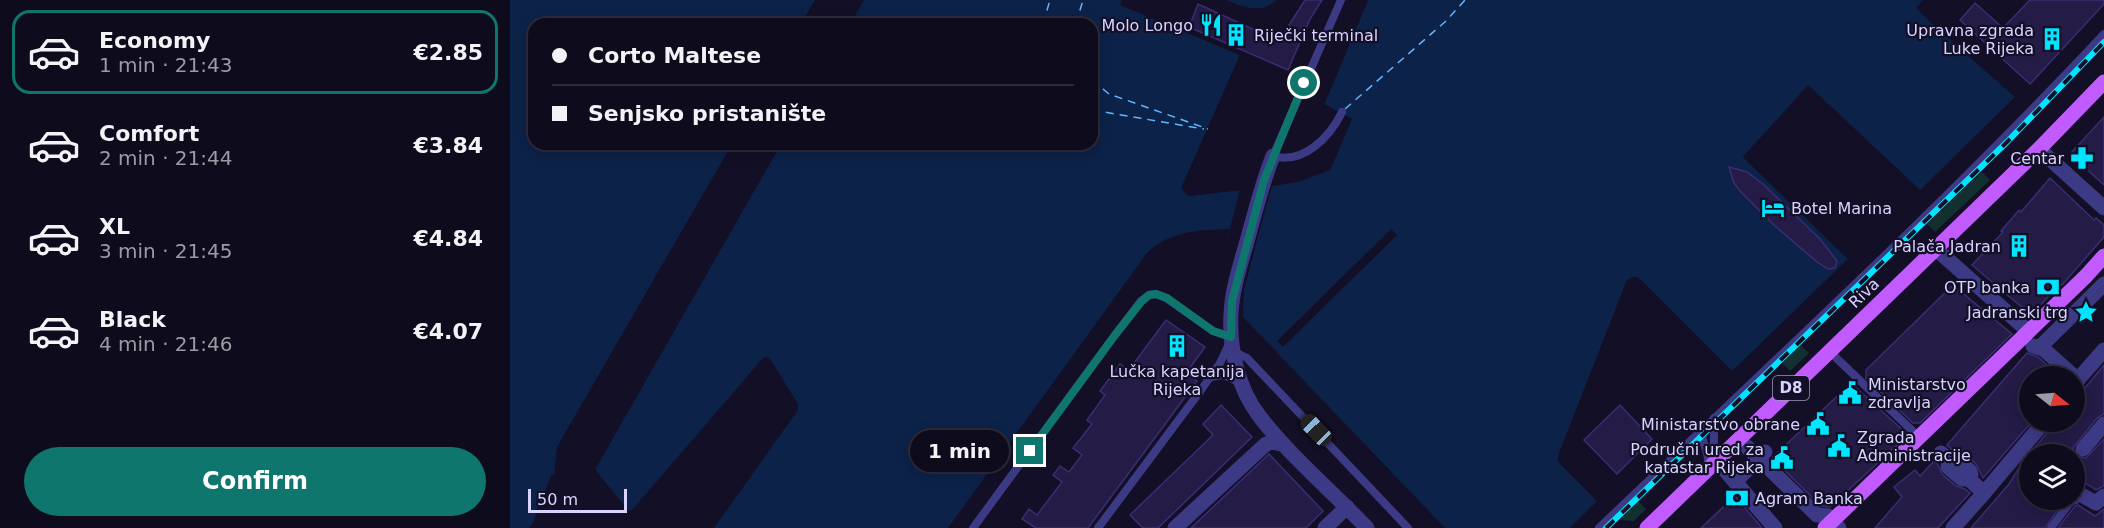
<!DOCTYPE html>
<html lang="en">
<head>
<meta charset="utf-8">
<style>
	body { margin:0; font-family:"DejaVu Sans",sans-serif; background:#171425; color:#f1f3f6; height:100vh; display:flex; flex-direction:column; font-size:22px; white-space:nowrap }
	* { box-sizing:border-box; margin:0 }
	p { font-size:20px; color:#9b9ba3 }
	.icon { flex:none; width:33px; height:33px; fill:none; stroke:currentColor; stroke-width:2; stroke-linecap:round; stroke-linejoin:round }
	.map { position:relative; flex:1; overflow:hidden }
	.panel { display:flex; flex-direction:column; background:#0e0b1c; width:510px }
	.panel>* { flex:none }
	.hud { position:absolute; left:18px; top:18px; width:570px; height:132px; border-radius:18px; box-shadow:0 3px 15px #0003,0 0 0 2px #2e2b3b; display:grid; align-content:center; height:132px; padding:0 24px; background:#0e0b1c }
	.needle { width:39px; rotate:107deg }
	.controls { position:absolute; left:1509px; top:366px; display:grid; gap:12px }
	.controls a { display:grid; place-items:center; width:66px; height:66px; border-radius:50%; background:#0e0b1c; box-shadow:0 3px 15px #0003,0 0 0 2px #2e2b3b; font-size:30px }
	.scale { position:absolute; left:18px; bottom:15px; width:99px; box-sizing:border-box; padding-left:6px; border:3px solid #d9d4ff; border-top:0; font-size:16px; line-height:21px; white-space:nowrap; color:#d9d4ff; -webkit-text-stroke:4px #130f26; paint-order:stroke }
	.end { position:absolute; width:27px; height:27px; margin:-14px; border:8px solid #0f766e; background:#fff; box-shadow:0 0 0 3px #fff }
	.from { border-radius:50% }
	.bubble { position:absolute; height:42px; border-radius:21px; background:#0e0b1c; box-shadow:0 3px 15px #0003,0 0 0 2px #2e2b3b; font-size:20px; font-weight:800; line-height:42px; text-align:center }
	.car { position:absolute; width:18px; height:36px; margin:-18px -9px; border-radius:8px; box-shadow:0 0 4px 2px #0007; background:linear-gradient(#222 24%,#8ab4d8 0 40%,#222 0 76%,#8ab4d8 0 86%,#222 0) }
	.hud b { display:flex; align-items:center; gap:21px; height:57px; font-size:22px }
	.hud b+b { border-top:2px solid #2e2b3b }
	.hud i { width:15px; height:15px; background:#f1f3f6 }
	ul { padding:10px 0 0; list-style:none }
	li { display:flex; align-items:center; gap:18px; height:84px; margin:0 12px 9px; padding:0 12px; border:3px solid transparent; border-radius:18px }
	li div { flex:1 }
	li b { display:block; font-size:22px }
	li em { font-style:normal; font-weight:800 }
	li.active { border-color:#0f766e }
	li>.icon { width:54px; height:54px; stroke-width:1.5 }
	.button { display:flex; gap:12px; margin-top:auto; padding:12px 24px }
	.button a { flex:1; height:69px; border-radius:36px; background:#0f766e; color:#fff; font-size:24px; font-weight:800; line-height:69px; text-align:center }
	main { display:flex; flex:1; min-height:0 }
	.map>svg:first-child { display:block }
	.green { fill:#12302f }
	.water { fill:#0c2248 }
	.pier { fill:#130f26 }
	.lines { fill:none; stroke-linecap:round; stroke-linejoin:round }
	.ferry { stroke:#62b6ff; stroke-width:1.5; stroke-dasharray:8 6; stroke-linecap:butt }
	.building { fill:#241b47; stroke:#3b2d73; stroke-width:1.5 }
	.street-tunnel { stroke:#312d47; stroke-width:15; stroke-dasharray:15 8; stroke-linecap:butt }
	.lane { stroke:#3d3a85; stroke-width:8 }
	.street { stroke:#3d3a85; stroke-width:15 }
	.primary { stroke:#c25bff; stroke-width:15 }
	.rail-casing { stroke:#00e5ff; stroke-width:6 }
	.rail { stroke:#130f26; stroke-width:4; stroke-dasharray:11; stroke-linecap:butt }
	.route { stroke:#0f766e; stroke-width:8 }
	.labels { text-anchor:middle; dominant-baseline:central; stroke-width:4.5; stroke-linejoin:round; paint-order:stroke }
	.shield { fill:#130f26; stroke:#9e99be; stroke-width:1.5 }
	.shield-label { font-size:15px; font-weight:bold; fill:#d9d4ff }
	.poi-label { font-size:16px; fill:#d9d4ff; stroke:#130f26; text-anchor:end }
	.street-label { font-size:16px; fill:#d9d4ff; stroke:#130f26 }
</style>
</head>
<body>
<main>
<section class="panel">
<ul>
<li class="active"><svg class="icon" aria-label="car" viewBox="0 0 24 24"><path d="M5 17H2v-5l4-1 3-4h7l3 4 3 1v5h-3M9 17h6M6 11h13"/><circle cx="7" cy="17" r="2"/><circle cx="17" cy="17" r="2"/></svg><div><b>Economy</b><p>1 min · 21:43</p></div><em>€2.85</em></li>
<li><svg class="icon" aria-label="car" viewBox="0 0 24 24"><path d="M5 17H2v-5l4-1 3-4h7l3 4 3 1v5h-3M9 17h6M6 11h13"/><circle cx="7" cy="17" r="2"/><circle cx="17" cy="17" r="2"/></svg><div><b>Comfort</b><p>2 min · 21:44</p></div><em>€3.84</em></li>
<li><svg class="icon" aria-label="car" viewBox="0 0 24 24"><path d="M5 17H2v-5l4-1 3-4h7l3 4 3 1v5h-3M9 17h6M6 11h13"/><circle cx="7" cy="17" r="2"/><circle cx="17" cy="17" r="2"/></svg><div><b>XL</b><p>3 min · 21:45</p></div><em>€4.84</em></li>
<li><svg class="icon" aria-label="car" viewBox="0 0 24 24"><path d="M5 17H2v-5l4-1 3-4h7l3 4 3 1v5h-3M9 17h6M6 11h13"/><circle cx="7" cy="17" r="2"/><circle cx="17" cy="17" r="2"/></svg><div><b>Black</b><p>4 min · 21:46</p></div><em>€4.07</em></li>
</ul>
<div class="button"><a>Confirm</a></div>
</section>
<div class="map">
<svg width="1594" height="528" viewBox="0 0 1594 528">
	<rect width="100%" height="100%" fill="#130f26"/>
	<g class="green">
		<path d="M1472 172 1480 180 1425 232 1417 224Z"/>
		<path d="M1290 345 1299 353 1280 371 1272 363Z"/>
		<path d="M1128 501 1136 509 1124 521 1110 520Z"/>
	</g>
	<g class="water">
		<path d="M0 0H305L291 24H24V144H222L47 447 44 475H41C38 486 33 494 29 504 25 513 26 521 19 528H0Z"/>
		<path d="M354 0H612L611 5 730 55 672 186 677 195 762 186 820 170 842 119 814 105 858 0H1413L1406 8 1432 33 1505 97 1410 190 1298 86 1233 157 1338 259 1222 371 1133 282 1127 277 1117 280 1049 453 1048 459 1050 464 1087 501 1060 528H935L733 317 734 290 745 248 717 240 719 229C689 230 660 231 637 253L438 528H204L288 410V404L260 359 257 357 253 358 122 510 119 511 87 472 86 468 271 144H582V24H340Z"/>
		<path d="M716 0H767C750 15 734 7 716 0Z"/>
	</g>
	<g class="pier">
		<path d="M612 0H615L614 3 733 54 675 186 676 191 681 193 728 187 732 179 761 183 787 179 818 168 839 119 813 107 811 104 855 0H858L814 104 842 119 820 170 788 182 762 186 745 247 717 240 730 190 681 196 677 195 672 189 730 55 610 5Z"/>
		<path d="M1298 85 1410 190 1408 192 1298 90 1237 157 1340 257 1338 259 1233 157Z"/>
		<path d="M881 229 887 235 773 347 767 341Z"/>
		<path d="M1122 277H1127L1133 282 1222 371 1220 374 1131 284 1126 280 1119 282 1051 458 1089 499 1087 501 1050 463 1048 459 1117 280Z"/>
	</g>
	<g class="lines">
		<g class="ferry">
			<path d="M533 24 540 0"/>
			<path d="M566 24 573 0"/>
			<path d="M582 80 599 94 698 129"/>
			<path d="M835 109 936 21 955 0"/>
			<path d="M582 110 694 129"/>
		</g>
	</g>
	<g class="building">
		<path d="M795 0H812L800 19 778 70 679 27 688 4 769 41Z"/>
		<path d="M1520 0H1594V4L1520 84 1450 20 1465 3 1493 28Z"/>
		<path d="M1594 117V185L1560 154Z"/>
		<path d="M1219 167 1237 172 1253 184 1310 239 1327 261 1325 268 1318 269 1307 262 1264 225 1230 191 1224 183Z"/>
		<path d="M1540 178 1584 220 1586 218 1594 225V237L1552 285 1550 284 1521 315 1462 265 1493 232 1491 231 1509 210 1511 212Z"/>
		<path d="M1443 285 1502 334 1410 423H1403L1356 378V370Z"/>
		<path d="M656 320 695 347 677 372 687 381 578 528H526L512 519 519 509 527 515 552 482 543 475 550 466 559 472 572 455 563 448 582 424 577 420 595 395 590 391 610 364 619 370Z"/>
		<path d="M1517 353 1528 357 1549 376H1520V424L1473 478 1466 464 1452 451 1442 450 1437 445Z"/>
		<path d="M1594 365V414L1587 418 1563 448 1566 456 1576 458 1594 439V486L1586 490 1564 476V454H1520V500H1555L1535 528H1461L1499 484 1512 463 1541 428 1543 422H1564V393L1570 394Z"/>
		<path d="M1341 383 1398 435 1320 507 1311 506 1262 458Z"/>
		<path d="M711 405 742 437 648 528H633L620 515 703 435 693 424Z"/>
		<path d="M1110 405 1142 439 1107 474 1074 440Z"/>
		<path d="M759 454 813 511 796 528H681Z"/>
		<path d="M1424 461 1428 465 1432 474 1446 486 1455 489 1460 493 1428 528H1365L1392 497 1384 487 1405 470 1410 476Z"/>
		<path d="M1225 496 1252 528H1191Z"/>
		<path d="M1568 505 1585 516 1594 509V528H1548L1565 506Z"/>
	</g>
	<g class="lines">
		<path class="street-tunnel" d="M1512 465 1520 470"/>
		<g class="lane">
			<path d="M831 0 763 156C793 165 820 137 832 112"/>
			<path d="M723 351 737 358 898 528"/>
			<path d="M1319 351 1410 438"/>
			<path d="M700 377 714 375 730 383"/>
			<path d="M1193 428C1190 443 1198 448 1198 461"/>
			<path d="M1198 463 1204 443V418"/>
			<path d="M463 528 605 335 631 301 639 295 646 294 656 298 703 331 721 337"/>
			<path d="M588 528 691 390 710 363 720 342"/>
			<path d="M1089 528C1259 365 1433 206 1594 34"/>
			<path d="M1541 528 1562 500"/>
		</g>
		<g class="street">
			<path d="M1529 149 1594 208"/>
			<path d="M763 156C753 181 746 208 739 234 732 260 722 288 721 314 719 349 728 389 750 417 781 457 822 491 857 528"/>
			<path d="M1426 249 1518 331"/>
			<path d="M1523 346 1529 348 1594 284"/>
			<path d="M1530 346 1568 380"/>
			<path d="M1564 384 1594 350"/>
			<path d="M1237 447 1307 515 1318 516"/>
			<path d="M1573 449 1594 424"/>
			<path d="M1431 453 1439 460 1438 467 1452 479H1459L1474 493 1534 422"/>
			<path d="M1439 460 1446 459 1460 471 1461 475 1459 479"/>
			<path d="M1215 470 1265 528"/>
			<path d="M1225 482 1255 452"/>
			<path d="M1564 497 1568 493 1586 503 1594 496"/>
			<path d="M1328 527 1329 528"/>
			<path d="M665 528 756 444 762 442 773 444"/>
			<path d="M815 528 837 507"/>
			<path d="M1443 528 1474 493"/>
		</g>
		<g class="primary">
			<path d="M1137 528 1529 149 1594 82"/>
			<path d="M1315 528 1576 276 1594 256"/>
		</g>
		<g class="rail-casing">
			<path id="rail" d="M1096 528 1497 142 1594 42"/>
		</g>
		<use href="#rail" class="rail"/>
	</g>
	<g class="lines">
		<path class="route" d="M520 451 605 335 631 302 639 295 646 294 657 298 703 331 721 337 722 301 754 180 794 83"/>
	</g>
	<defs>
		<g id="restaurant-bare" transform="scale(1.8)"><path d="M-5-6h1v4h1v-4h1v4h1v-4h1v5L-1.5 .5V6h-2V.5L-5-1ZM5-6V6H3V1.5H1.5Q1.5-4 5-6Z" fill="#00e5ff" stroke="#130f26" stroke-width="2.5" paint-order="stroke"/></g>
		<g id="building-bare" transform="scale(1.8)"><path d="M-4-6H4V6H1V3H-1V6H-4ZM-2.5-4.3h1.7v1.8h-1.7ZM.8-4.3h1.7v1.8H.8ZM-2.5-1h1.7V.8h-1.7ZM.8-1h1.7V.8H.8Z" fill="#00e5ff" stroke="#130f26" stroke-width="2.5" paint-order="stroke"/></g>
		<g id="pharmacy-bare" transform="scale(1.8)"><path d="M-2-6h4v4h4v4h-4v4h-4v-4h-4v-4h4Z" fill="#00e5ff" stroke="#130f26" stroke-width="2.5" paint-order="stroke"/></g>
		<g id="hotel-bare" transform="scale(1.8)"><path d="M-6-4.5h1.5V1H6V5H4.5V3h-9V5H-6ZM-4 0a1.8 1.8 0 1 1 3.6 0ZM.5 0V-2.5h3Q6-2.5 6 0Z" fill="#00e5ff" stroke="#130f26" stroke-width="2.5" paint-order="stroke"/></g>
		<g id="bank-bare" transform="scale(1.8)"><path d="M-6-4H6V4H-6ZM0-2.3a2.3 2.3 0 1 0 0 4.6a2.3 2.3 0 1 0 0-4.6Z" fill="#00e5ff" stroke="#130f26" stroke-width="2.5" paint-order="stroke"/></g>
		<g id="sight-bare" transform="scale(1.8)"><path d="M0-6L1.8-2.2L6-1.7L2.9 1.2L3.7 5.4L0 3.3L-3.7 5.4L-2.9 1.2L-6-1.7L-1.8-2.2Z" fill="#00e5ff" stroke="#130f26" stroke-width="2.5" paint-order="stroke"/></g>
		<g id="civic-bare" transform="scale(1.8)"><path d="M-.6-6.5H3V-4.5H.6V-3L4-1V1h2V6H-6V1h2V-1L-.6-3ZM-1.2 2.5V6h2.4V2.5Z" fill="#00e5ff" stroke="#130f26" stroke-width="2.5" paint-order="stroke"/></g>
	</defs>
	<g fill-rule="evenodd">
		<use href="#restaurant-bare" x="701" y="25"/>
		<use href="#building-bare" x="726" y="35"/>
		<use href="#building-bare" x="1542" y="39"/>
		<use href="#pharmacy-bare" x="1572" y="158"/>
		<use href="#hotel-bare" x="1263" y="208"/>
		<use href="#building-bare" x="1509" y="246"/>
		<use href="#bank-bare" x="1538" y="287"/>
		<use href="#sight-bare" x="1576" y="312"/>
		<use href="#building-bare" x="667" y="346"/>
		<use href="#civic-bare" x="1340" y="393"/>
		<use href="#civic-bare" x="1308" y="424"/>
		<use href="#civic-bare" x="1329" y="446"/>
		<use href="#civic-bare" x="1272" y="458"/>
		<use href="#bank-bare" x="1227" y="498"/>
	</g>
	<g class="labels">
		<rect class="shield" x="1263" y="376" width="36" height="24" rx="4.5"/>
		<g class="shield-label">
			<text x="1281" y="388">D8</text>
		</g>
		<g class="poi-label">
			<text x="683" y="25">Molo Longo</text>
			<text x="1524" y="30">Upravna zgrada<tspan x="1524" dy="18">Luke Rijeka</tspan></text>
			<text x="744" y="35" text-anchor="start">Riječki terminal</text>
			<text x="1554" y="158">Centar</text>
			<text x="1281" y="208" text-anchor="start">Botel Marina</text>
			<text x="1491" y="246">Palača Jadran</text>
			<text x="1520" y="287">OTP banka</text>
			<text x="1558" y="312">Jadranski trg</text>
			<text x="667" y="371" text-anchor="middle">Lučka kapetanija<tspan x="667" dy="18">Rijeka</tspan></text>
			<text x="1358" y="384" text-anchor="start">Ministarstvo<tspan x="1358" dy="18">zdravlja</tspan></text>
			<text x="1290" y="424">Ministarstvo obrane</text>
			<text x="1347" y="437" text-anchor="start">Zgrada<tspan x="1347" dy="18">Administracije</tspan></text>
			<text x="1254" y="449">Područni ured za<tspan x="1254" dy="18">katastar Rijeka</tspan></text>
			<text x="1245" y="498" text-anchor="start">Agram Banka</text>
		</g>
		<g class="street-label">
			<text transform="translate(1354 293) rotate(-44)">Riva</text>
		</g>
	</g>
</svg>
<div class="controls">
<a><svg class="needle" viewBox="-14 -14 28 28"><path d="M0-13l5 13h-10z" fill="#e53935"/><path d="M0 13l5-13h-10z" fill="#9b9ba3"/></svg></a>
<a><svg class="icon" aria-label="layers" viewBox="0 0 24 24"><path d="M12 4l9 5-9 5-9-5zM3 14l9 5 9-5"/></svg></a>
</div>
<div class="scale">50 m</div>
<i class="end from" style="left:794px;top:83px"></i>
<i class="end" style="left:520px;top:451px"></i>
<div class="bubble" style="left:400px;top:430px;width:99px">1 min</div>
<i class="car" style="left:806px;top:430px;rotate:316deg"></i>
<div class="hud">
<b><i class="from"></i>Corto Maltese</b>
<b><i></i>Senjsko pristanište</b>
</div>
</div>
</main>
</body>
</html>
